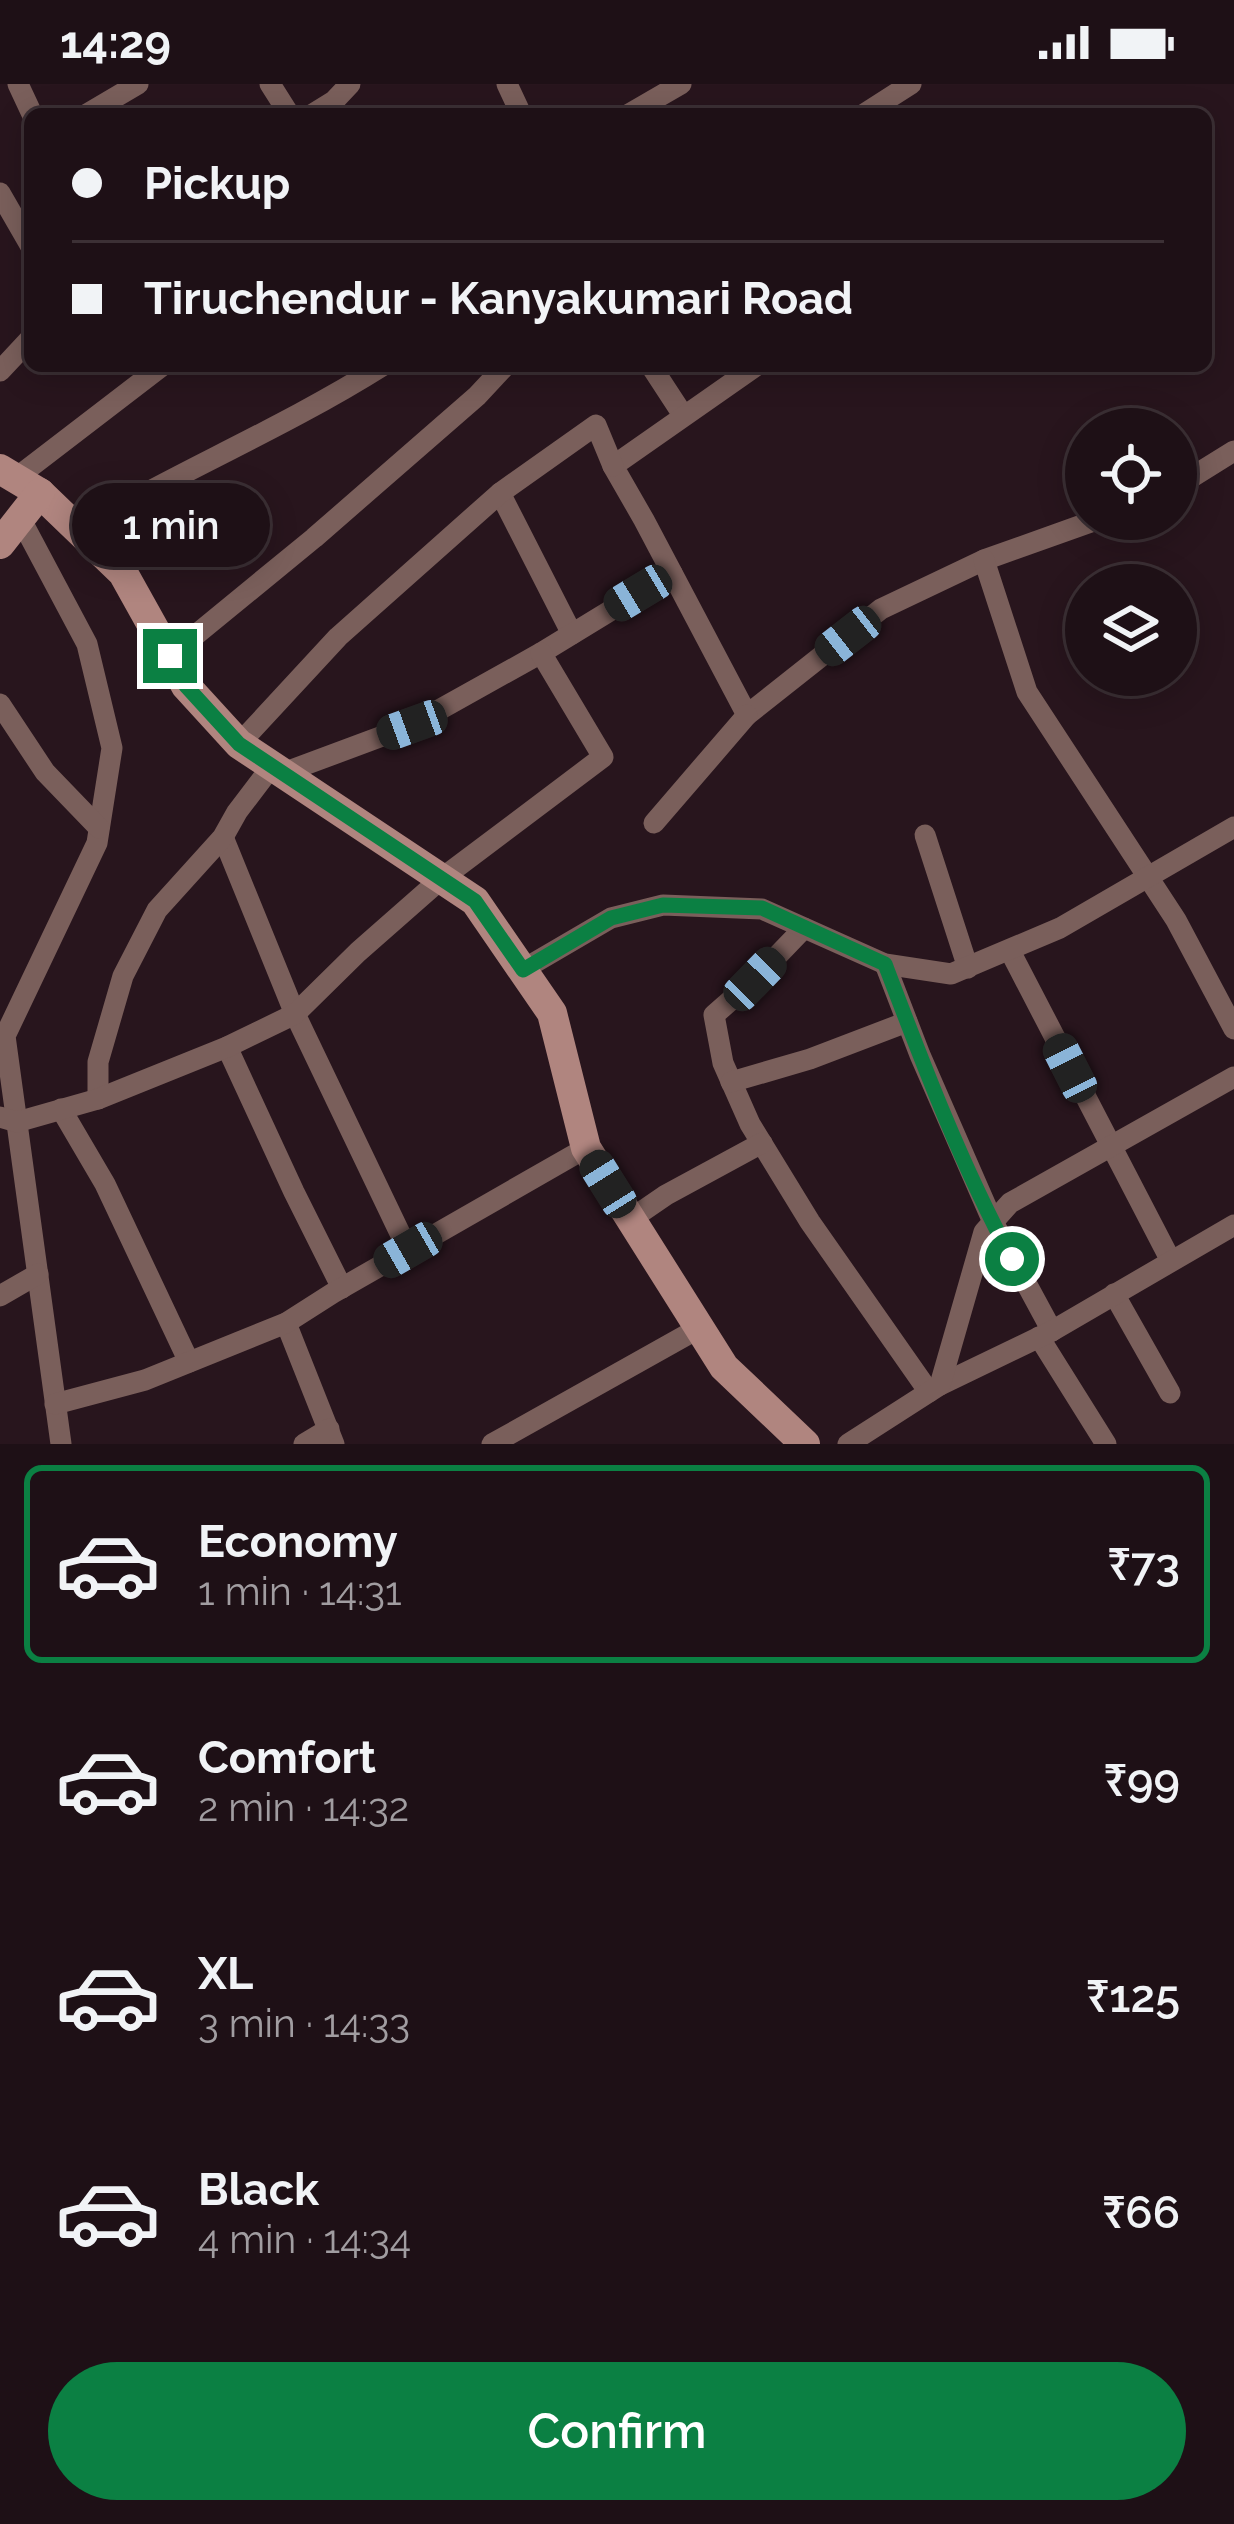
<!DOCTYPE html>
<html lang="en">
<head>
<meta charset="utf-8">
<style>
	body { margin:0; font-family:Raleway,sans-serif; background:#2b1e23; color:#f1f3f6; height:100vh; display:flex; flex-direction:column; font-size:45px; white-space:nowrap }
	* { box-sizing:border-box; margin:0 }
	p { font-size:39px; color:#a19da1 }
	.icon { flex:none; width:66px; height:66px; fill:none; stroke:currentColor; stroke-width:2; stroke-linecap:round; stroke-linejoin:round }
	.map { position:relative; height:1360px; overflow:hidden }
	.details { display:flex; flex-direction:column; background:#1e1016; flex:1 }
	.details>* { flex:none }
	.hud { position:absolute; left:24px; top:24px; width:1188px; height:264px; border-radius:18px; box-shadow:0 6px 30px #0003,0 0 0 3px #3c3035; display:grid; align-content:center; height:264px; padding:0 48px; background:#1e1016 }
	.controls { position:absolute; left:1065px; top:324px; display:grid; gap:24px }
	.controls a { display:grid; place-items:center; width:132px; height:132px; border-radius:50%; background:#1e1016; box-shadow:0 6px 30px #0003,0 0 0 3px #3c3035; font-size:60px }
	.end { position:absolute; width:54px; height:54px; margin:-27px; border:15px solid #0b8043; background:#fff; box-shadow:0 0 0 6px #fff }
	.from { border-radius:50% }
	.bubble { position:absolute; height:84px; border-radius:42px; background:#1e1016; box-shadow:0 6px 30px #0003,0 0 0 3px #3c3035; font-size:39px; font-weight:600; line-height:84px; text-align:center }
	.car { position:absolute; width:36px; height:72px; margin:-36px -18px; border-radius:15px; box-shadow:0 0 9px 3px #0007; background:linear-gradient(#222 24%,#8ab4d8 0 40%,#222 0 76%,#8ab4d8 0 86%,#222 0) }
	.hud b { display:flex; align-items:center; gap:42px; height:114px; font-size:45px }
	.hud b+b { border-top:3px solid #3c3035 }
	.hud i { width:30px; height:30px; background:#f1f3f6 }
	ul { padding:21px 0 0; list-style:none }
	li { display:flex; align-items:center; gap:36px; height:198px; margin:0 24px 18px; padding:0 24px; border:6px solid transparent; border-radius:18px }
	li div { flex:1 }
	li b { display:block; font-size:45px }
	li em { font-style:normal; font-weight:600 }
	li.current { border-color:#0b8043 }
	li>.icon { width:108px; height:108px; stroke-width:1.5 }
	.cta { display:flex; gap:24px; margin-top:auto; padding:24px 48px }
	.cta a { flex:1; height:138px; border-radius:72px; background:#0b8043; color:#fff; font-size:48px; font-weight:600; line-height:138px; text-align:center }
	.status { display:flex; justify-content:space-between; align-items:center; height:84px; padding:0 60px; background:#1e1016; direction:ltr }
	.status svg { height:33px; fill:currentColor }
	.map>svg:first-child { display:block }
	.lines { fill:none; stroke-linecap:round; stroke-linejoin:round }
	.street { stroke:#7a5f5b; stroke-width:21 }
	.secondary { stroke:#b0857f; stroke-width:30 }
	.route { stroke:#0b8043; stroke-width:15 }
</style>
</head>
<body>
<div class="status"><b>14:29</b><svg viewBox="0 0 49 12"><path d="M0 12V9h3v3zM5 12V6h3v6zM10 12V3h3v9zM15 12V0h3v12zM26 1h20v11H26zM47 4h2v5h-2z"/></svg></div>
<div class="map">
<svg width="1234" height="1360" viewBox="0 0 1234 1360">
	<rect width="100%" height="100%" fill="#28151d"/>
	<g class="lines">
		<g class="street">
			<path d="M18 0 32 30"/>
			<path d="M270 0 289 30"/>
			<path d="M507 0 521 30"/>
			<path d="M87 30 138 0"/>
			<path d="M313 30 334 17 350 0"/>
			<path d="M629 30 681 0"/>
			<path d="M864 30 911 0"/>
			<path d="M0 109 30 161"/>
			<path d="M651 282 683 331"/>
			<path d="M756 282 613 382 644 436 747 631 881 525 984 476 1099 435"/>
			<path d="M0 287 30 255"/>
			<path d="M16 394 162 282"/>
			<path d="M1176 403 1234 367"/>
			<path d="M500 409 572 550"/>
			<path d="M20 434 87 560 112 664 97 759 5 952 61 1360"/>
			<path d="M79 446C178 388 285 343 382 282"/>
			<path d="M984 476 1027 608 1176 836 1234 945"/>
			<path d="M170 572 314 454 477 312 505 282"/>
			<path d="M0 620 45 688 99 744"/>
			<path d="M239 660 338 553 500 409 596 341 613 382"/>
			<path d="M283 689 412 641 541 569 672 489"/>
			<path d="M654 739 747 631"/>
			<path d="M925 751 968 884"/>
			<path d="M223 753 295 930 408 1166"/>
			<path d="M804 844 755 895 714 931 723 979 750 1040 810 1138 929 1308"/>
			<path d="M1010 867 1171 1177"/>
			<path d="M885 880 920 971 993 1138 1052 1247"/>
			<path d="M522 886 611 834 663 821 762 825 885 880 951 890 1060 844 1234 743"/>
			<path d="M227 963 294 1108 342 1204"/>
			<path d="M731 998 810 975 907 938"/>
			<path d="M98 1015V978L123 892 157 826 223 753 237 728 272 682"/>
			<path d="M61 1025 105 1100 189 1278"/>
			<path d="M0 1033 17 1038 98 1015 227 963 295 930 358 868 441 795 603 673 541 569"/>
			<path d="M631 1135 666 1111 762 1059"/>
			<path d="M1114 1210 1170 1309"/>
			<path d="M0 1212 38 1190"/>
			<path d="M286 1239 334 1360"/>
			<path d="M1039 1253 1106 1360"/>
			<path d="M940 1301 1052 1247 1234 1141"/>
			<path d="M55 1320 145 1296 286 1239 333 1209 586 1064"/>
			<path d="M304 1360 329 1345"/>
			<path d="M492 1360 699 1244"/>
			<path d="M848 1360 940 1301 984 1148 1010 1119 1234 993"/>
		</g>
		<g class="secondary">
			<path d="M0 385 40 409 123 489 186 602 239 660 475 817 552 929 586 1064 724 1283 805 1360"/>
			<path d="M0 460 40 409"/>
		</g>
	</g>
	<g class="lines">
		<path class="route" d="M170 572 186 602 239 660 475 817 523 886 611 834 663 821 762 824 885 880C923 980 961 1081 1012 1175"/>
	</g>
</svg>
<div class="controls">
<a><svg class="icon" aria-label="locate" viewBox="0 0 24 24"><circle cx="12" cy="12" r="6"/><path d="M12 2v4M12 18v4M2 12h4M18 12h4"/></svg></a>
<a><svg class="icon" aria-label="layers" viewBox="0 0 24 24"><path d="M12 4l9 5-9 5-9-5zM3 14l9 5 9-5"/></svg></a>
</div>
<i class="end from" style="left:1012px;top:1175px"></i>
<i class="end" style="left:170px;top:572px"></i>
<div class="bubble" style="left:72px;top:399px;width:198px">1 min</div>
<i class="car" style="left:638px;top:509px;rotate:239deg"></i>
<i class="car" style="left:848px;top:552px;rotate:232deg"></i>
<i class="car" style="left:412px;top:641px;rotate:250deg"></i>
<i class="car" style="left:755px;top:895px;rotate:44deg"></i>
<i class="car" style="left:1070px;top:984px;rotate:333deg"></i>
<i class="car" style="left:608px;top:1100px;rotate:328deg"></i>
<i class="car" style="left:408px;top:1166px;rotate:240deg"></i>
<div class="hud">
<b><i class="from"></i>Pickup</b>
<b><i></i>Tiruchendur - Kanyakumari Road</b>
</div>
</div>
<section class="details">
<ul>
<li class="current"><svg class="icon" aria-label="car" viewBox="0 0 24 24"><path d="M5 17H2v-5l4-1 3-4h7l3 4 3 1v5h-3M9 17h6M6 11h13"/><circle cx="7" cy="17" r="2"/><circle cx="17" cy="17" r="2"/></svg><div><b>Economy</b><p>1 min · 14:31</p></div><em>₹73</em></li>
<li><svg class="icon" aria-label="car" viewBox="0 0 24 24"><path d="M5 17H2v-5l4-1 3-4h7l3 4 3 1v5h-3M9 17h6M6 11h13"/><circle cx="7" cy="17" r="2"/><circle cx="17" cy="17" r="2"/></svg><div><b>Comfort</b><p>2 min · 14:32</p></div><em>₹99</em></li>
<li><svg class="icon" aria-label="car" viewBox="0 0 24 24"><path d="M5 17H2v-5l4-1 3-4h7l3 4 3 1v5h-3M9 17h6M6 11h13"/><circle cx="7" cy="17" r="2"/><circle cx="17" cy="17" r="2"/></svg><div><b>XL</b><p>3 min · 14:33</p></div><em>₹125</em></li>
<li><svg class="icon" aria-label="car" viewBox="0 0 24 24"><path d="M5 17H2v-5l4-1 3-4h7l3 4 3 1v5h-3M9 17h6M6 11h13"/><circle cx="7" cy="17" r="2"/><circle cx="17" cy="17" r="2"/></svg><div><b>Black</b><p>4 min · 14:34</p></div><em>₹66</em></li>
</ul>
<div class="cta"><a>Confirm</a></div>
</section>
</body>
</html>
